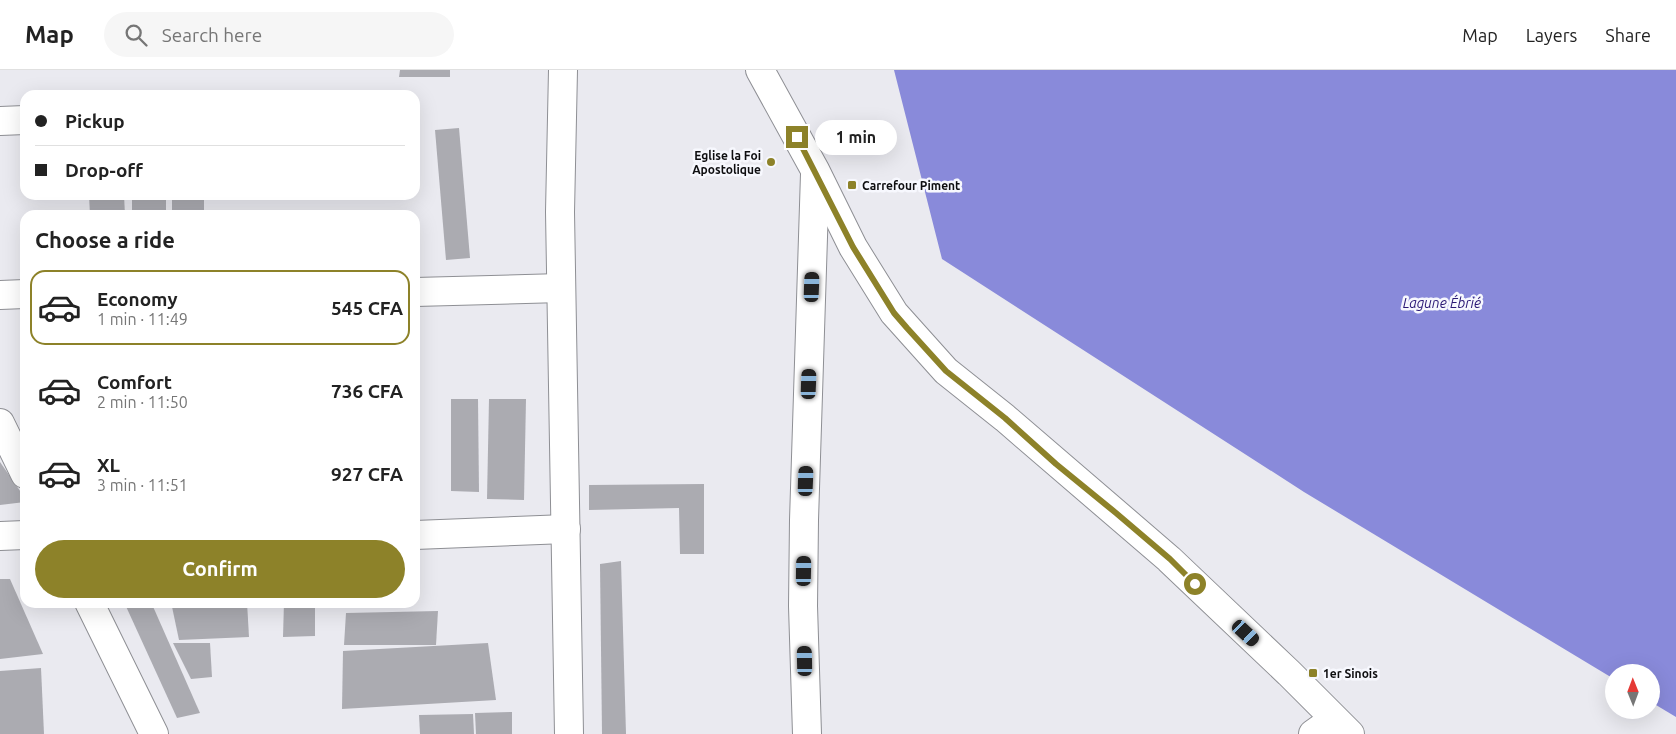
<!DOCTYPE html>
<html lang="en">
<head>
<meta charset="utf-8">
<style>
	body { margin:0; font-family:Ubuntu,sans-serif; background:#f6f6f6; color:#222; height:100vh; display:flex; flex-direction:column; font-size:19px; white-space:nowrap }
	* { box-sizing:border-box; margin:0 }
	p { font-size:16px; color:#767676 }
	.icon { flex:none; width:28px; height:28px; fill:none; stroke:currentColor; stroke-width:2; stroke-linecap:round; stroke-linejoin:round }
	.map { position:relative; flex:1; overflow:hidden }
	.side { position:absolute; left:20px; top:140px; width:400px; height:398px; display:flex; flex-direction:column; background:#fff; border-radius:15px; box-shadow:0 5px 20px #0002 }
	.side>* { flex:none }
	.top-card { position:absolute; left:20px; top:20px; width:400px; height:110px; border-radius:15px; box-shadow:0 5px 20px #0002; display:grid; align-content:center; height:110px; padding:0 15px; background:#fff }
	.needle { width:32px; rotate:359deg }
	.fabs { position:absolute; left:1605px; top:594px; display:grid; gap:10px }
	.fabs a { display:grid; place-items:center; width:55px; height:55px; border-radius:50%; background:#fff; box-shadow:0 5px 20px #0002; font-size:25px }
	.end { position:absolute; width:22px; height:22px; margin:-11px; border:6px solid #8d8229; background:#fff; box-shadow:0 0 0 2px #fff }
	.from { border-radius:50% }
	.bubble { position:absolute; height:35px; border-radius:18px; background:#fff; box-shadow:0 5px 20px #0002; font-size:16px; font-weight:600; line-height:35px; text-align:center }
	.car { position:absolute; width:15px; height:30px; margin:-15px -8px; border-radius:6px; box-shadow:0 0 4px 1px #0007; background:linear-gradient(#222 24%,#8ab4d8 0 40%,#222 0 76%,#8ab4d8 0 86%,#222 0) }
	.top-card b { display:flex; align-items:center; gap:18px; height:48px; font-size:19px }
	.top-card b+b { border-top:1px solid #e0e0e0 }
	.top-card i { width:12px; height:12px; background:#222 }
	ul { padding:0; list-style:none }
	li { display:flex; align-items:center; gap:15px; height:75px; margin:0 10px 8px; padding:0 5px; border:2px solid transparent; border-radius:15px }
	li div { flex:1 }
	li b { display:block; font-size:19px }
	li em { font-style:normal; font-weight:600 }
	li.selected { border-color:#8d8229 }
	li>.icon { width:45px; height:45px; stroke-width:1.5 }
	h2 { padding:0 15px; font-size:22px; line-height:60px }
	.action { display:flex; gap:10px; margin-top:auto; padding:10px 15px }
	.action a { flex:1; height:58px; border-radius:30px; background:#8d8229; color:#fff; font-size:20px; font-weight:600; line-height:58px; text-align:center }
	header { display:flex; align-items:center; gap:30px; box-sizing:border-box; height:70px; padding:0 25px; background:#fff; border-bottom:1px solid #e0e0e0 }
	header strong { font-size:24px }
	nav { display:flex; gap:28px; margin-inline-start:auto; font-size:18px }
	.search { width:350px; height:45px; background:#f6f6f6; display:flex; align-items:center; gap:12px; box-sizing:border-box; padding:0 18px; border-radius:28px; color:#767676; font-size:19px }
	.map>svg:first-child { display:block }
	.water { fill:#898ada }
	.building { fill:#ababb1 }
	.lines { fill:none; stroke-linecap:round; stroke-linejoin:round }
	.minor-casing { stroke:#8e8f94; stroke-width:30 }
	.minor { stroke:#fff; stroke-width:28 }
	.route { stroke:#8d8229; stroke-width:6 }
	.poi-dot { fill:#8d8229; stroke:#f7f8fe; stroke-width:2 }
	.labels { text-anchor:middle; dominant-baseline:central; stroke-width:5; stroke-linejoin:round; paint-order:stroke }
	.poi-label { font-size:12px; font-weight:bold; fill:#0e0e10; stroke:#f7f8fe; text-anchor:start }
	.water-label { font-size:14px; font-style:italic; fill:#291774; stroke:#f7f8fe }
</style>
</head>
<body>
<header>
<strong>Map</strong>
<div class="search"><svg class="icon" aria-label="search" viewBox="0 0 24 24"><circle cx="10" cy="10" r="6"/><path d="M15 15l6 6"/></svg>Search here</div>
<nav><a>Map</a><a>Layers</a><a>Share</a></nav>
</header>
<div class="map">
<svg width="1676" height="664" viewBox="0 0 1676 664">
	<rect width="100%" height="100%" fill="#eaeaf0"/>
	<path class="water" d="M894 0H1676V647L1651 632V602H1614V609L1304 422 942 189Z"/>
	<g class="building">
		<path d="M400 0H450V7H399Z"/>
		<path d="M459 58 470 188 446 190 435 60Z"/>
		<path d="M89 125H124L125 145H90Z"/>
		<rect x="132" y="125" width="34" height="20"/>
		<rect x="172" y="125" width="32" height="20"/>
		<path d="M451 329H478L479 422 451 421Z"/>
		<path d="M489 329H526L524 430 487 429Z"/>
		<path d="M0 392 25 428V432L0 435Z"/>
		<path d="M704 414V484H680L679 438 589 440V415Z"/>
		<path d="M621 491 626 664H602L600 494Z"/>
		<path d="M0 509H10L43 584 0 589Z"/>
		<path d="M124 532H151L200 643 177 648Z"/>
		<path d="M171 532H247L249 567 179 570Z"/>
		<path d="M284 532H315V566L283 567Z"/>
		<path d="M438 541 436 575H344L346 543Z"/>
		<path d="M173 573H210L212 607 191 609Z"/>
		<path d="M488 573 496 630 342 639 343 581Z"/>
		<path d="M41 598 44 664H0V601Z"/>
		<path d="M512 642V664H476L475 643Z"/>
		<path d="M473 644 474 664H420L419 645Z"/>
	</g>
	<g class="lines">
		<g class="minor-casing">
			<g id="minor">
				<path d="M563 0 560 142 569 664"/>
				<path d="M760 0 815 100 853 177 894 243 946 301 1005 348 1169 489 1289 603 1350 664"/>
				<path d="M0 51 25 50"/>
				<path d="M415 222 561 218"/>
				<path d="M0 225 25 224"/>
				<path d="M0 353 25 404"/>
				<path d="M415 465 566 459"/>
				<path d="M0 466 25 465"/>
				<path d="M89 532 154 664"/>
				<path d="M807 664 803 536 804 450 815 104"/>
				<path d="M1313 664 1334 649"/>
			</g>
		</g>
		<use href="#minor" class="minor"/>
	</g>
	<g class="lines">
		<path class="route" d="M797 67 853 177 894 243 907 258 946 301 1005 348 1056 394 1116 443 1170 489 1195 514"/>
	</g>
	<g class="poi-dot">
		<circle cx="771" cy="92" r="5"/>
		<rect x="847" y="110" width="10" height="10" rx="2.5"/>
		<rect x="1308" y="598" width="10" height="10" rx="2.5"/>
	</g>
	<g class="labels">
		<g class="poi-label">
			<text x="761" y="85" text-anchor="end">Eglise la Foi<tspan x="761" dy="14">Apostolique</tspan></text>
			<text x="862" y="115">Carrefour Piment</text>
			<text x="1323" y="603">1er Sinois</text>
		</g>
		<g class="water-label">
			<text x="1442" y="233">Lagune Ébrié</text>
		</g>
	</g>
</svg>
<div class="fabs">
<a><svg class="needle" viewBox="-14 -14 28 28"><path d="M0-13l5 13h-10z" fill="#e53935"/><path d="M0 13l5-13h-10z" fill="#767676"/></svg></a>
</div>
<i class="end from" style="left:1195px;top:514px"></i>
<i class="end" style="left:797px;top:67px"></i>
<div class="bubble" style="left:815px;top:50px;width:82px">1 min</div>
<i class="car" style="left:812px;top:217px;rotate:2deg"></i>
<i class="car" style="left:809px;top:314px;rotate:2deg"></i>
<i class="car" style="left:806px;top:411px;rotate:2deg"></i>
<i class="car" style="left:804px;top:501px;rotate:1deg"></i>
<i class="car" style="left:1246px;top:563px;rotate:133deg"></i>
<i class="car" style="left:805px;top:591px;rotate:359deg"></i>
<div class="top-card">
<b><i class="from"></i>Pickup</b>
<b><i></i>Drop-off</b>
</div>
<section class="side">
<h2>Choose a ride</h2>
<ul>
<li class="selected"><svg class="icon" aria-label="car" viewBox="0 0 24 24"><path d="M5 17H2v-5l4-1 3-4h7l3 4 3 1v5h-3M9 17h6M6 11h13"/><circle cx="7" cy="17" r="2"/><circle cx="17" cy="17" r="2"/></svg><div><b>Economy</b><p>1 min · 11:49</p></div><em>545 CFA</em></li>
<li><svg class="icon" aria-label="car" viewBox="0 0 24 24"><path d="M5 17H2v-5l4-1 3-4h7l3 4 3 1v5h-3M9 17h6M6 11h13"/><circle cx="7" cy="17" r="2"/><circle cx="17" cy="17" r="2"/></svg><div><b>Comfort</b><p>2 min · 11:50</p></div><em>736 CFA</em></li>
<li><svg class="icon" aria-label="car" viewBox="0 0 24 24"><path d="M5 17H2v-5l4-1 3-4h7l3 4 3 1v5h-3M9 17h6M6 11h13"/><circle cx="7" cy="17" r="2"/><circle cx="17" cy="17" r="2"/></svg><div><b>XL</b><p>3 min · 11:51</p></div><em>927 CFA</em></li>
</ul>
<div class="action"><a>Confirm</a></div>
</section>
</div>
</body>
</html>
